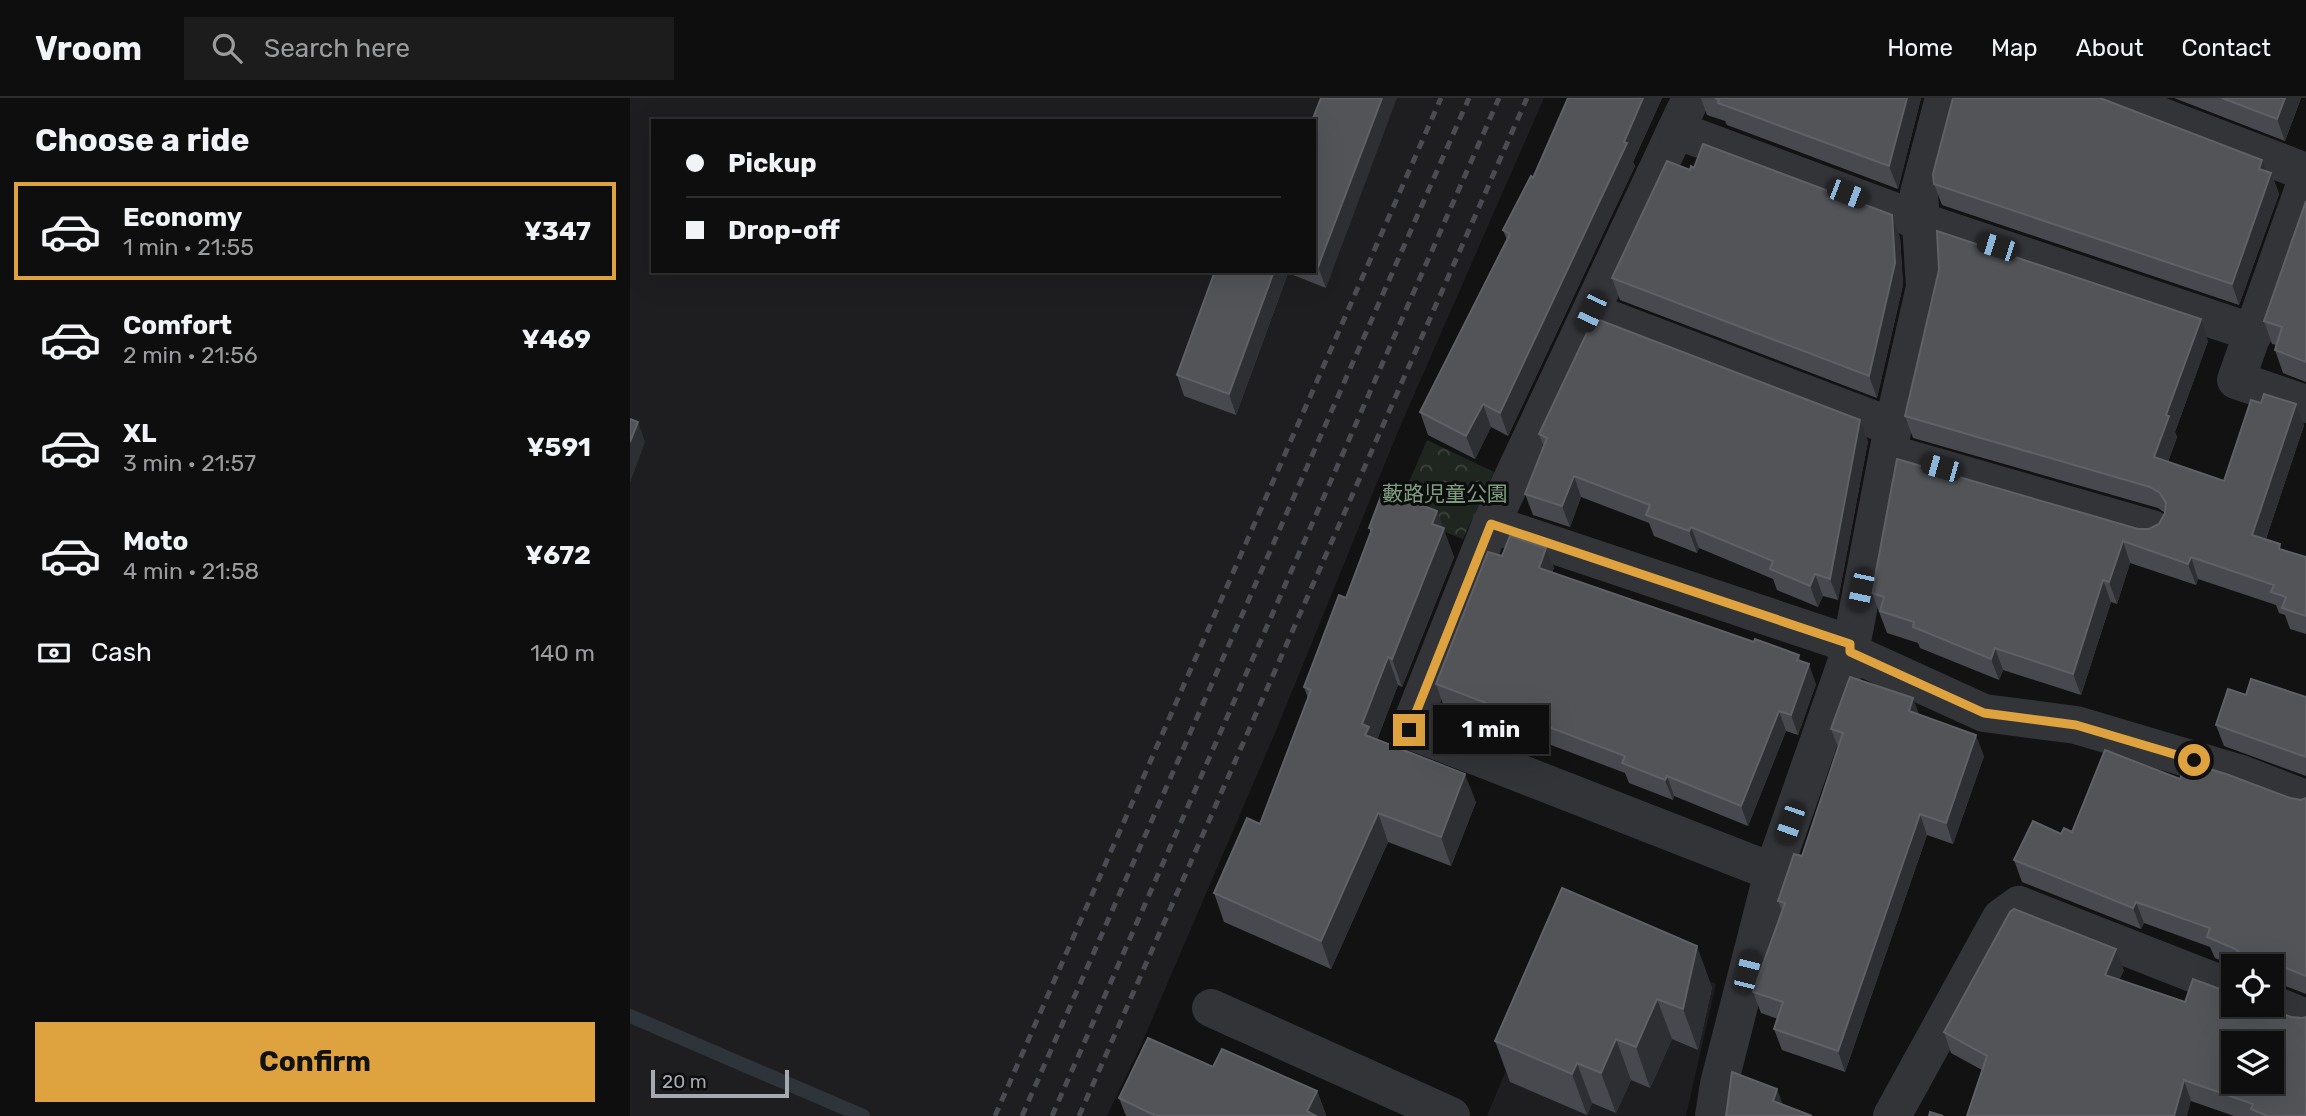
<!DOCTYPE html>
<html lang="en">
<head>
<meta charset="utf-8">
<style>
	body { margin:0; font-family:Rubik,"Noto Sans JP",sans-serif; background:#1c1c1c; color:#f1f3f6; height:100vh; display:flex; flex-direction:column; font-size:26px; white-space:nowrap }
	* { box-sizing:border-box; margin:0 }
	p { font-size:23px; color:#9b9c9e }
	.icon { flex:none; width:38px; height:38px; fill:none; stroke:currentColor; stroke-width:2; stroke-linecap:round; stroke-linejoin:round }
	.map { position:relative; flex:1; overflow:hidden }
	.drawer { display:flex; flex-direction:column; background:#0e0e0e; width:630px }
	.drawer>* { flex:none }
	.top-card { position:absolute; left:21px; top:21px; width:665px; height:154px; border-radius:0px; box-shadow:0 7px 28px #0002,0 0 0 2px #2e2e2e; display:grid; align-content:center; height:154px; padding:0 35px; background:#0e0e0e }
	.buttons { position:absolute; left:1591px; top:856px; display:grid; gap:14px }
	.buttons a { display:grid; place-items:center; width:63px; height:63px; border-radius:0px; background:#0e0e0e; box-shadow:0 7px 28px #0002,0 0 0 2px #2e2e2e; font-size:35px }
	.scale { position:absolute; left:21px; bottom:18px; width:138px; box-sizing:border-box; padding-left:7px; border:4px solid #a5aab2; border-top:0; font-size:19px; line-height:24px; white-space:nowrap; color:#a5aab2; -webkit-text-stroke:5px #0d0d0e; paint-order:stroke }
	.end { position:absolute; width:32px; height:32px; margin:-16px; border:9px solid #dea23f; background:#111; box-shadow:0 0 0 4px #111 }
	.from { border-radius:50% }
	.bubble { position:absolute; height:49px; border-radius:0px; background:#0e0e0e; box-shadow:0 7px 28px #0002,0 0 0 2px #2e2e2e; font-size:23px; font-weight:700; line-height:49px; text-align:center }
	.car { position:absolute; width:21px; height:42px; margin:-21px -10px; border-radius:9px; box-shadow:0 0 5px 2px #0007; background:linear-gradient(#222 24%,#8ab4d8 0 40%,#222 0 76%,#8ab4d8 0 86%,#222 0) }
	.top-card b { display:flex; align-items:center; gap:24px; height:66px; font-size:26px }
	.top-card b+b { border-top:2px solid #2e2e2e }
	.top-card i { width:18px; height:18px; background:#f1f3f6 }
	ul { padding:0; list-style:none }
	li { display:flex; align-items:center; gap:21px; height:98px; margin:0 14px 10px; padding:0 21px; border:4px solid transparent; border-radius:0px }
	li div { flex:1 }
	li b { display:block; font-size:26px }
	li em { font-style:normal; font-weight:700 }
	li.active { border-color:#dea23f }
	li>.icon { width:63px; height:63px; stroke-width:1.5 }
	h2 { padding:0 35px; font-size:32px; line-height:84px }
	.pay { display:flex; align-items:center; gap:18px; height:77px; padding:0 35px; font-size:26px }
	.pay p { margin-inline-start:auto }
	.button { display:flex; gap:14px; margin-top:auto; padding:14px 35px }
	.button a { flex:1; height:80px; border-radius:0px; background:#dea23f; color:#111; font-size:28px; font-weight:700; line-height:80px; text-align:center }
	header { display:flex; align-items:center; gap:42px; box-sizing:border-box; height:98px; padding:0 35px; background:#0e0e0e; border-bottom:2px solid #2e2e2e }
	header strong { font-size:33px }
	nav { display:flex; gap:38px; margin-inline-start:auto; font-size:24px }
	.search { width:490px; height:63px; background:#1c1c1c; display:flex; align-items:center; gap:18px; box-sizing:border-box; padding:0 24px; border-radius:0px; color:#9b9c9e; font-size:26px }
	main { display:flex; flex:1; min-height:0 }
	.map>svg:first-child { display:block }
	.built { fill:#1e1e20; fill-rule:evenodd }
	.forest { fill:url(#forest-crowns) }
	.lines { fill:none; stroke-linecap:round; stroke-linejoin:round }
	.stream { stroke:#2d353b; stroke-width:14 }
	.minor { stroke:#333438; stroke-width:38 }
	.rail { stroke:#4b4c51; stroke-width:5; stroke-dasharray:9 7; stroke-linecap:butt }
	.wall { fill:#48494e }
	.shaded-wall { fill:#2e2f32 }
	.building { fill:#525458; stroke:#5f6166; stroke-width:2; fill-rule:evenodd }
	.route { stroke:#dea23f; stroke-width:9 }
	.labels { text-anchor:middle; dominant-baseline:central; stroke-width:6; stroke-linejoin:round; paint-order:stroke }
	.park-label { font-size:21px; fill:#7e9c7e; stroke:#0d0d0e }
</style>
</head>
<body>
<header>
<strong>Vroom</strong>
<div class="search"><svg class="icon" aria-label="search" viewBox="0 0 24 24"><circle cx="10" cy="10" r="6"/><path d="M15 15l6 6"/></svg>Search here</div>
<nav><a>Home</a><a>Map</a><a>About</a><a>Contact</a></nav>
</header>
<main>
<section class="drawer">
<h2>Choose a ride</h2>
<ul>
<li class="active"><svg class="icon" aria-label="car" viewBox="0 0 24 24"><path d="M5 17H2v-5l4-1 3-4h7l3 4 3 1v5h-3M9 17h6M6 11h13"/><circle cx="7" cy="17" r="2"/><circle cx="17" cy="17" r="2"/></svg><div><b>Economy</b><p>1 min · 21:55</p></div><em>¥347</em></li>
<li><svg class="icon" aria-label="car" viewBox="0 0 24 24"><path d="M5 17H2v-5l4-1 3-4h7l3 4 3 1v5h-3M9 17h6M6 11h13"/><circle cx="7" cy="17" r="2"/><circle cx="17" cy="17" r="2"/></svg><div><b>Comfort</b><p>2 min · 21:56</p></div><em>¥469</em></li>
<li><svg class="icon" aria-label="car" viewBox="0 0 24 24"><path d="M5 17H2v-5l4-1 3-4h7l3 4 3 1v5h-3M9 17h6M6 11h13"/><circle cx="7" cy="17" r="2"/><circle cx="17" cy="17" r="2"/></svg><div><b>XL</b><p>3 min · 21:57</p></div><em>¥591</em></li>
<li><svg class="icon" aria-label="car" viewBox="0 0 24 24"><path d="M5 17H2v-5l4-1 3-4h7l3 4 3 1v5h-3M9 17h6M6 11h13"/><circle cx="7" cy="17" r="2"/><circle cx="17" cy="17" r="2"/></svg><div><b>Moto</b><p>4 min · 21:58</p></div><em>¥672</em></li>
</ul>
<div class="pay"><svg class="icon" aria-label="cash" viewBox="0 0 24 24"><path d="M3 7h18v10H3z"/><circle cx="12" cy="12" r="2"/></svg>Cash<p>140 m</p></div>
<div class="button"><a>Confirm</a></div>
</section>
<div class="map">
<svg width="1676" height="1018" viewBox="0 0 1676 1018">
	<defs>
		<pattern id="forest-crowns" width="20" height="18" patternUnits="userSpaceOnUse" patternTransform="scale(1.75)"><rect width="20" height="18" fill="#1f261f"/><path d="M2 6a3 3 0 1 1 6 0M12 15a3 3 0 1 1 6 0" fill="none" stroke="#3d433d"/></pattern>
	</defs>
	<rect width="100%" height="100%" fill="#121213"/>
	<g class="built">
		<path d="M0 0H914L769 331 645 635 511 947 477 1018H0ZM23 23H684V173H23Z"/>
		<path d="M938 824 1086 886 1056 1018H857Z"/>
	</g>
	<path class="forest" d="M797 342 864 374 833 441 766 415Z"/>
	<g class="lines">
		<path class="stream" d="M0 918 233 1018"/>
		<g class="minor">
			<path d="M1061 0 861 426 779 632 1143 774"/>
			<path d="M1483 0 1676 74"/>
			<path d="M1046 32 1290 123 1624 235"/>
			<path d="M1676 84 1606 282 1676 306"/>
			<path d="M961 214 1263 329"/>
			<path d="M1258 355 1522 431"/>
			<path d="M861 426 1220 546"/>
			<path d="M1220 554 1354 615 1446 627 1611 676 1676 701"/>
			<path d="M1642 906 1676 920"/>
			<path d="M581 910 821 1018"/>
			<path d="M1084 1018 1089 986 1143 774 1220 554 1263 329 1295 189 1289 95 1314 0"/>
			<path d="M1262 1018 1371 820 1389 807 1603 891"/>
		</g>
		<g class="rail">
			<path d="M365 1018 811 0"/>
			<path d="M392 1018 839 0"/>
			<path d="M422 1018 869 0"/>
			<path d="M449 1018 897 0"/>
		</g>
	</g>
	<g class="wall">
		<path d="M938 0H1032L1003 64 1005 68 878 338 861 329 845 361 798 337 790 314 877 142 873 132 903 80Z"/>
		<path d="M1071 0H1291L1268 91 1097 27 1095 23 1077 17Z"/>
		<path d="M1544 0H1671L1655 43Z"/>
		<path d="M684 23 696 190 658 175 606 317 554 298 547 277 585 173H684Z"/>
		<path d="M1060 72 1270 139 1273 187 1247 300 990 202 982 180Z"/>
		<path d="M1636 73 1641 75 1649 96 1609 207 1312 107 1304 86Z"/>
		<path d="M1676 103V284L1653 275 1645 252 1646 247 1642 246 1634 223Z"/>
		<path d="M1578 243 1545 334 1547 339 1538 364 1594 383 1631 305 1666 306 1674 327 1636 441 1652 452 1676 459V536L1660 531 1655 517 1649 515 1646 507 1568 481 1566 487 1500 465 1487 506 1481 504 1451 597 1373 572 1369 582 1290 550 1288 545 1257 535 1242 495 1508 431H1519L1529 426 1535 415 1528 410 1283 340 1275 318Z"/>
		<path d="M909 336 1238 343 1208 502 1193 498 1188 509 1147 492 1143 481 1069 450 1067 455 1024 438 1019 425 951 399 940 429 903 417 895 396 914 349Z"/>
		<path d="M739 430H813L824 459 772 589 768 587 747 642 846 704 821 768 758 744 701 871 594 824 584 795 630 726 678 600 674 589 716 500 741 435Z"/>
		<path d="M916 450 924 470 922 475 1171 563 1186 586 1168 637 1156 633 1118 728 1044 698 1043 702 999 685 995 675 813 606 806 586 872 458Z"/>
		<path d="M1616 597 1676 599V678L1594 648 1586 627Z"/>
		<path d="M1289 617 1354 658 1323 746 1297 737 1215 974 1152 952 1144 931 1148 921 1131 915 1123 894 1152 813 1148 803 1172 758 1208 649 1201 631Z"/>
		<path d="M1550 681 1660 700 1671 702 1676 700V896L1650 886 1642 885V868H1604L1585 860 1580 849 1514 825 1511 831 1392 784 1384 762 1431 736 1442 734Z"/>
		<path d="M932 790 1082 889 1068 952 1042 941 1020 990 1001 982 986 1015 962 1005 957 1017 880 984 865 943Z"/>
		<path d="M1494 872 1489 882 1676 1018H1604L1561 1003 1352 972 1321 955 1314 934Z"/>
		<path d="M583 969 687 993 696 1017 695 1018H496L489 1000Z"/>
	</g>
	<g class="shaded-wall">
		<path d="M752 0H767L696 190 688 169Z"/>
		<path d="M1013 0H1032L1003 64 1005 68 878 338 870 315Z"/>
		<path d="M1277 0H1291L1268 91 1259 68Z"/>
		<path d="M1655 0H1671L1655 43 1647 21Z"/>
		<path d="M1632 62 1639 80 1641 75 1649 96 1609 207 1602 186 1629 71Z"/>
		<path d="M1262 117 1270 139 1273 187 1247 300 1239 278Z"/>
		<path d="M644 173H657L658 175 606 317 599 296Z"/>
		<path d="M1571 221 1578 243 1545 334 1547 339 1532 381 1524 359 1536 317Z"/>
		<path d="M853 306 861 329 845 361 836 338Z"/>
		<path d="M1666 306 1674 327 1630 458 1622 437Z"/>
		<path d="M1230 322 1238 343 1208 502 1200 481Z"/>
		<path d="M8 324 15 344 0 385V344Z"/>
		<path d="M944 378 951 399 940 429 932 408Z"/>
		<path d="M807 413 824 459 772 589 762 561 802 426Z"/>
		<path d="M1061 429 1069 450 1067 455 1059 433Z"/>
		<path d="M1493 443 1500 465 1487 506 1479 484Z"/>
		<path d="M916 450 924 470 916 490 909 470Z"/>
		<path d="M1561 459 1568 481 1566 487 1558 466Z"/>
		<path d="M1185 476 1193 498 1188 509 1180 488Z"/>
		<path d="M1473 482 1481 504 1451 597 1443 576Z"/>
		<path d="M1365 550 1373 572 1369 582 1361 561Z"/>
		<path d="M1169 557 1175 575 1179 566 1186 586 1168 637 1161 617 1167 562Z"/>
		<path d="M758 559 768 587 745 647 746 666 732 626Z"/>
		<path d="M1283 600 1291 621 1279 613Z"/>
		<path d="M1149 613 1156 633 1118 728 1111 708Z"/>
		<path d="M1346 637 1354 658 1323 746 1316 725Z"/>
		<path d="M835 676 846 704 821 768 811 739Z"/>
		<path d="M1037 678 1044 698 1043 702 1035 682Z"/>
		<path d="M748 715 758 744 701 871 691 843Z"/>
		<path d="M1290 716 1297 737 1215 974 1208 953Z"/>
		<path d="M1506 804 1514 825 1511 831 1503 810Z"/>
		<path d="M1067 848 1082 889 1068 952 1053 911Z"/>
		<path d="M1486 851 1494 872 1482 898 1475 877Z"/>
		<path d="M1027 901 1042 941 1020 990 1006 949Z"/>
		<path d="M986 941 1001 982 986 1015 971 975Z"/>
		<path d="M947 965 962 1005 957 1017 942 976Z"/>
		<path d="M1554 982 1561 1003 1557 1018H1544Z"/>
		<path d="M1147 991 1155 1012 1143 1003Z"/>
		<path d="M687 993 696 1017 695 1018H679L677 1013Z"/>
	</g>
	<g class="building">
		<path d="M691 0H752L688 169 684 167V23H682Z"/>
		<path d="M938 0H1013L994 44 997 45 870 315 853 306 836 338 790 314 880 136 873 132 901 78 903 80Z"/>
		<path d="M1085 0H1277L1259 68 1088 5 1089 2Z"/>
		<path d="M1323 0H1470L1632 62 1629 71 1641 75 1602 186 1304 86 1303 76Z"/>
		<path d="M1592 0H1655L1647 21Z"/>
		<path d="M1073 46 1262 117 1265 165 1239 278 982 180 1037 63 1060 72 1061 68 1064 70Z"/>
		<path d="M1676 103V264L1645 252 1652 229 1634 223Z"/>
		<path d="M1307 133 1571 221 1536 317 1539 318 1524 359 1594 383 1621 302 1631 305 1634 296 1666 306 1622 437 1650 446 1649 451 1676 459V518L1652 510 1656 499 1641 494 1644 487 1561 459 1558 466 1493 443 1479 484 1473 482 1443 576 1365 550 1361 561 1283 529 1284 524 1250 513 1254 499 1242 495 1267 361 1508 431H1519L1529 426 1535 415 1536 405 1530 395 1520 389 1275 318 1309 172Z"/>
		<path d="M585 173H644L599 296 547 277Z"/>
		<path d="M964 220 1230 322 1200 481 1185 476 1180 488 1140 471 1143 463 1061 429 1059 433 1016 417 1020 407 944 378 932 408 895 396 917 340 909 336Z"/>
		<path d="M0 321 8 324 0 344Z"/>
		<path d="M753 393 807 413 802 426 814 430 762 561 758 559 732 626 739 629 735 637 835 676 811 739 748 715 691 843 584 795 617 720 630 726 681 592 674 589 709 497 716 500 742 431 739 430Z"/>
		<path d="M880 438 916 450 909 470 1124 544 1125 541 1169 557 1167 562 1179 566 1161 617 1149 613 1111 708 1037 678 1035 682 992 665 995 658 806 586 858 454 872 458Z"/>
		<path d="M1220 579 1283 600 1279 613 1346 637 1316 725 1290 716 1208 953 1144 931 1153 904 1123 894 1155 805 1148 803 1164 756 1172 758 1213 635 1201 631Z"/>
		<path d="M1621 581 1676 599V659L1586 627 1598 591 1616 597Z"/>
		<path d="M1475 652 1550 681 1557 664 1596 676 1660 700 1671 702 1676 700V878L1643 865 1632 863 1621 868H1617L1612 856 1603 850 1577 839 1580 830 1506 804 1503 810 1384 762 1403 723 1431 736 1434 730 1442 734Z"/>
		<path d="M932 790 1067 848 1053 911 1027 901 1006 949 986 941 971 975 947 965 942 976 865 943Z"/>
		<path d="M1384 811 1486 851 1475 877 1555 904 1563 881 1587 890 1598 892 1603 890V906H1629L1661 919 1672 920 1676 919V1018H1637L1621 1011 1623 1006 1554 982 1544 1018H1337L1357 958 1314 934 1380 814ZM1603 945H1642V984H1603Z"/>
		<path d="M518 940 583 969 592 951 687 993 677 1013 686 1018H526L489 1000Z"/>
		<path d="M1102 974 1147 991 1143 1003 1182 1018H1096Z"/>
		<path d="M1300 1014 1313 1018H1299Z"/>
	</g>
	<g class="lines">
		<path class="route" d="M779 632 861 426 1220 546V554L1354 615 1446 627 1564 662"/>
	</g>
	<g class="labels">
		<g class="park-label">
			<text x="815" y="395">藪路児童公園</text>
		</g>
	</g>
</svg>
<div class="buttons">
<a><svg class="icon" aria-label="locate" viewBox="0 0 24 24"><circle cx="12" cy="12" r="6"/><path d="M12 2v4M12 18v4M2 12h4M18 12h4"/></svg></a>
<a><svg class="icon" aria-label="layers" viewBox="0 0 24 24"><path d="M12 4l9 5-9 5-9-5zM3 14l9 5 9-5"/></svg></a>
</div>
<div class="scale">20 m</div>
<i class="end from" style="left:1564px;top:662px"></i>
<i class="end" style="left:779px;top:632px"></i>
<div class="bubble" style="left:803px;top:607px;width:116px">1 min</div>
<i class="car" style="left:1217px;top:96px;rotate:111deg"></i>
<i class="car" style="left:1367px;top:149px;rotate:288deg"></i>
<i class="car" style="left:961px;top:214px;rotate:205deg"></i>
<i class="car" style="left:1311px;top:370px;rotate:286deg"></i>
<i class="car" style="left:1231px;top:492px;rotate:192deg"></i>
<i class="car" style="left:1160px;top:725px;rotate:199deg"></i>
<i class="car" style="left:1117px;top:874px;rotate:14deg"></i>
<div class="top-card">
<b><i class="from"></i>Pickup</b>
<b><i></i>Drop-off</b>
</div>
</div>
</main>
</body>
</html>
